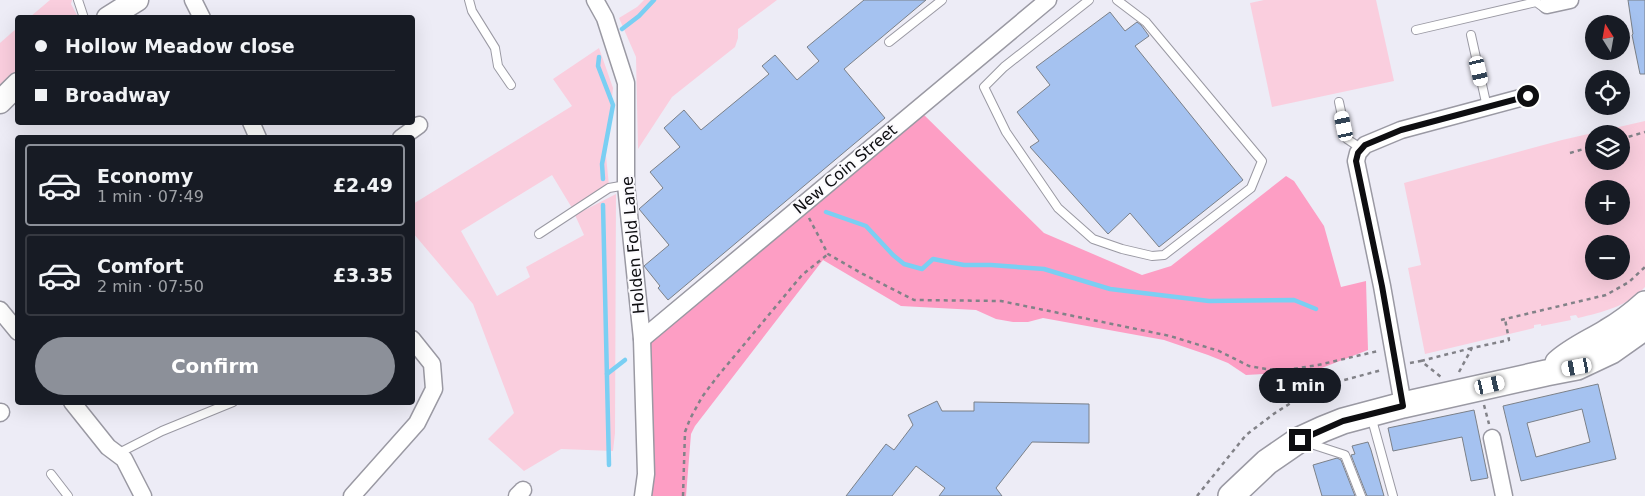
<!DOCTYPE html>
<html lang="en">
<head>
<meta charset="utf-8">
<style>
	body { margin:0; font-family:"DejaVu Sans",sans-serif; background:#20242c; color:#f1f3f6; height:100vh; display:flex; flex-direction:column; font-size:19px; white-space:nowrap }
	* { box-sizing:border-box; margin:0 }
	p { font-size:16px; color:#9ea1a6 }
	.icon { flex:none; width:28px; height:28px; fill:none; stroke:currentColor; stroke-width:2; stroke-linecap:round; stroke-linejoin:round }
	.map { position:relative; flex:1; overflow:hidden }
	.sheet { position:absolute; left:15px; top:135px; width:400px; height:270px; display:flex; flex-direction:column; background:#171b24; border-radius:5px; box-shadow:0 5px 20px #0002 }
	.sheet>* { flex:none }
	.hud { position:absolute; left:15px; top:15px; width:400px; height:110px; border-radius:5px; box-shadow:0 5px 20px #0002; display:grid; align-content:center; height:110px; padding:0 20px; background:#171b24 }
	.needle { width:32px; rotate:349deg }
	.controls { position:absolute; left:1585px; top:15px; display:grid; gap:10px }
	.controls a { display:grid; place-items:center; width:45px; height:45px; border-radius:50%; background:#171b24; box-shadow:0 5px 20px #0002; font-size:25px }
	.end { position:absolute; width:22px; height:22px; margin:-11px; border:6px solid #0e0e11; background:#fff; box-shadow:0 0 0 2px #fff }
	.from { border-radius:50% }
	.bubble { position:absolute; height:35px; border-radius:18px; background:#171b24; box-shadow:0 5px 20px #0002; font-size:16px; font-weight:800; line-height:35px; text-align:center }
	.car { position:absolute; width:15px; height:30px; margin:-15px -8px; border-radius:6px; box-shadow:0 0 4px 1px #0007; background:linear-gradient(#fff 24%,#345 0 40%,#fff 0 76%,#345 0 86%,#fff 0) }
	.hud b { display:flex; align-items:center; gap:18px; height:48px; font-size:19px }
	.hud b+b { border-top:1px solid #363941 }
	.hud i { width:12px; height:12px; background:#f1f3f6 }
	ul { padding:9px 0 0; list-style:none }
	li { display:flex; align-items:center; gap:15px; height:82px; margin:0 10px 8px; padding:0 10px; border:2px solid #363941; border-radius:5px }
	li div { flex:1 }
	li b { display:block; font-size:19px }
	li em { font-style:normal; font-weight:800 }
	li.on { border-color:#8c9099 }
	li>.icon { width:45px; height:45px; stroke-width:1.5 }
	.cta { display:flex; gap:10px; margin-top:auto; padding:10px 20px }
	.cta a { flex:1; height:58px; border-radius:30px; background:#8c9099; color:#fff; font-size:20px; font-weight:800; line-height:58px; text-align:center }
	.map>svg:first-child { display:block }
	.green { fill:#facede; fill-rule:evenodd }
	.forest { fill:#fd9ec4 }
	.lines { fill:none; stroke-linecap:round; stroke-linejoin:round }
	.stream { stroke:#7acff3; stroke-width:4.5 }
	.building { fill:#a5c2f0; stroke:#7b8088; fill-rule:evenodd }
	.lane-casing { stroke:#9a99a3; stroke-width:10 }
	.street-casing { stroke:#9a99a3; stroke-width:19 }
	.secondary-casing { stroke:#9a99a3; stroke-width:25 }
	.primary-casing { stroke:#9a99a3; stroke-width:28 }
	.path { stroke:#828288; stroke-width:2.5; stroke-dasharray:4 4; stroke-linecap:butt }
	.lane { stroke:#fff; stroke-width:8 }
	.street { stroke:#fff; stroke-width:16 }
	.secondary { stroke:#fff; stroke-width:22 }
	.primary { stroke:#fff; stroke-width:25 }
	.route { stroke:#0e0e11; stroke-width:6 }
	.labels { text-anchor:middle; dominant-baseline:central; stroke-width:4; stroke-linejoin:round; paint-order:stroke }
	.street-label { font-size:16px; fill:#0e0e11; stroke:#fbfafe }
</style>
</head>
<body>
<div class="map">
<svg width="1645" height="496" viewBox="0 0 1645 496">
	<rect width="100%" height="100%" fill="#edecf6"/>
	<g class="green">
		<path d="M50 0H72L71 4 78 17H30Z"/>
		<path d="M644 0H777L738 29V38L735 47 672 97 638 149 636 57 619 18 637 7Z"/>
		<path d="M1264 0H1376L1394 81 1272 107 1250 3Z"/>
		<path d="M17 28V72L0 90V43Z"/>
		<path d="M599 48 613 88 606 156 609 186 572 208 552 175 461 231 497 296 530 277 526 267 584 235 575 215 616 194 615 433 613 451 561 449 524 471 488 439 514 413 473 304 413 233V204L572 106 553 79Z"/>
		<path d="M1645 121V287C1627 307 1602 312 1578 318L1576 315 1570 316 1571 320 1541 326V324L1534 325V328L1425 354 1408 268 1421 265 1404 183 1562 140ZM1594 134H1621V161H1594ZM1594 189H1621V216H1594ZM1594 244H1621V271H1594Z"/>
	</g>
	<path class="forest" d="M921 112 1044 233 1142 275 1171 266 1286 176 1294 181 1324 226 1341 287 1366 281 1368 350 1314 371 1246 375 1228 363 1208 355 1164 340 1043 318 1028 322H1013L996 319 976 310 901 306 823 260 695 426 691 434 686 496H648L646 340Z"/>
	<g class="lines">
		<g class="stream">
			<path d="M622 29 639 16 654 0"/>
			<path d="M599 57 598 66 613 105 602 164 603 179"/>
			<path d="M603 205 609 465"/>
			<path d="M826 212 866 226 893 255 904 264 922 269 933 259 964 265H991L1044 269 1110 289 1209 301 1294 300 1316 309"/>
			<path d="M607 374 625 360"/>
		</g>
	</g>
	<g class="building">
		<path d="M864 0H926L844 69 885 118 668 300 658 288 660 286 644 266 669 245 639 209 663 188 650 172 680 147 664 128 684 110 701 130 769 74 762 66 775 55 797 80 819 61 807 47Z"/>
		<path d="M1628 0H1645V74H1640L1632 35 1633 34Z"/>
		<path d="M1110 12 1125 31 1137 22 1141 25 1149 36 1135 46 1243 180 1159 247 1130 213 1108 234 1030 147 1039 141 1017 112 1050 85 1036 67Z"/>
		<path d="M1598 384 1616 459 1521 481 1503 406ZM1582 409 1590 442 1536 457 1527 423Z"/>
		<path d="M937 401 942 411H974V402L1089 404V443L1032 442 996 488 1002 496H939L945 488 916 466 892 496H846L886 444 894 450 913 425 908 415Z"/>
		<path d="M1474 410 1488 478 1471 481 1462 437 1393 451 1388 428Z"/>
		<path d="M1368 442 1371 450 1384 496H1367L1351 455 1355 454 1352 446Z"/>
		<path d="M1337 458 1341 460 1355 496H1322L1313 465Z"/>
	</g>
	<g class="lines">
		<g class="lane-casing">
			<g id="lane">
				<path d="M78 0 84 18"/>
				<path d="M469 0 472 11 495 48 498 66 511 85"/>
				<path d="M1089 0 1004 67 984 87 1006 132 1058 208 1093 239 1122 249 1152 256 1164 255 1251 188 1262 161 1146 22 1117 0"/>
				<path d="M1416 30 1536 2 1543 7"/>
				<path d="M1471 35 1487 107"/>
				<path d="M889 42 942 0"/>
				<path d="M1339 102 1347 139 1362 149"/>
				<path d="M539 234 609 188 626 185"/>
				<path d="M1371 416 1393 496"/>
				<path d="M1308 443 1345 455 1361 496"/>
				<path d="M117 454 162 431 233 402"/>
				<path d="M51 474 68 496"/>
			</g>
		</g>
		<g class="street-casing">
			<g id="street">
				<path d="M193 0 202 18"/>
				<path d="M595 0 605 18 626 83V185L642 339 646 474 643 496"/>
				<path d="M1547 5 1570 0"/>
				<path d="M251 122 258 138"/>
				<path d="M401 138 419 125"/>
				<path d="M0 310 18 332"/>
				<path d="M642 339 1048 0"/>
				<path d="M72 402 108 447 124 459 143 496"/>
				<path d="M1403 405 1382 286 1356 161 1358 153 1365 145 1401 130 1528 96"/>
				<path d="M0 413 1 412"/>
				<path d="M1492 438 1504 496"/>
				<path d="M352 496 417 423 434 389 432 364 412 339"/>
				<path d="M517 496 523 490"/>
			</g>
		</g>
		<g class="secondary-casing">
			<g id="secondary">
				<path d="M108 18 137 0"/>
				<path d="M0 102 18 84"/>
			</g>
		</g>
		<g class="primary-casing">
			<g id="primary">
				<path d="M1558 363C1572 350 1591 342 1607 332 1621 324 1634 314 1645 304"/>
				<path d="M1231 496 1267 462 1299 440 1323 429 1343 421 1403 405 1546 373 1577 367 1611 351 1645 327"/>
			</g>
		</g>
		<g class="path">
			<path d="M1621 139 1645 132"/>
			<path d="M1570 153 1594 146"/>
			<path d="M809 218 828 254 861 273 914 300 1001 301 1170 336 1219 351 1249 366 1266 369 1286 370 1318 365 1378 351"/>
			<path d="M1501 320 1606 295 1629 282 1645 267"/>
			<path d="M1421 361 1472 348"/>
			<path d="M1410 363 1421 361 1441 377"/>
			<path d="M1459 372 1472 348 1509 340 1505 319"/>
			<path d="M1484 405 1489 424"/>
			<path d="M683 496 685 432 690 419 702 397 717 377 802 275 828 254"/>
			<path d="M1197 496 1246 435 1275 413 1308 392 1329 384 1382 370"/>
		</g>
		<use href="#lane" class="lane"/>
		<use href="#street" class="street"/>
		<use href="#secondary" class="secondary"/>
		<use href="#primary" class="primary"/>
	</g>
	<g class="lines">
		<path class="route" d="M1300 440 1343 421 1403 406 1382 286 1356 161 1358 153 1365 145 1401 130 1528 96"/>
	</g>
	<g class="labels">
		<g class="street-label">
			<text transform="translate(845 169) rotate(-40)">New Coin Street</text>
			<text transform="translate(633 245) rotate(-95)">Holden Fold Lane</text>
		</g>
	</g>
</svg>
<div class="controls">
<a><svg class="needle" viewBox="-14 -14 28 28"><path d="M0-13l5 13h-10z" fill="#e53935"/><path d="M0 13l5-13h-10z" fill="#9ea1a6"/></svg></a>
<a><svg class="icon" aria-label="locate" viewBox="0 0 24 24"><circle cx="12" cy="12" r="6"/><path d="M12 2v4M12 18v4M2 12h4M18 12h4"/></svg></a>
<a><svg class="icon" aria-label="layers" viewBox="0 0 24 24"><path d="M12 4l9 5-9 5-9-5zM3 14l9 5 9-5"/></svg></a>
<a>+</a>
<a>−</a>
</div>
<i class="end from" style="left:1528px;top:96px"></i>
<i class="end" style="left:1300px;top:440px"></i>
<div class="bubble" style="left:1259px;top:368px;width:82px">1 min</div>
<i class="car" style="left:1479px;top:71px;rotate:167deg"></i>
<i class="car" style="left:1344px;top:126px;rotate:348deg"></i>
<i class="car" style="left:1577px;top:367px;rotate:260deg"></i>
<i class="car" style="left:1490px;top:385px;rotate:77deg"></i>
<div class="hud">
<b><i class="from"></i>Hollow Meadow close</b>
<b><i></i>Broadway</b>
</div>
<section class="sheet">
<ul>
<li class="on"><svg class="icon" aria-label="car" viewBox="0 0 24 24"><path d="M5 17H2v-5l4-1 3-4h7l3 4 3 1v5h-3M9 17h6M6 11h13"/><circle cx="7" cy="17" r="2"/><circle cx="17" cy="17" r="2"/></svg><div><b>Economy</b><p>1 min · 07:49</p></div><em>£2.49</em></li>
<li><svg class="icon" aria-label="car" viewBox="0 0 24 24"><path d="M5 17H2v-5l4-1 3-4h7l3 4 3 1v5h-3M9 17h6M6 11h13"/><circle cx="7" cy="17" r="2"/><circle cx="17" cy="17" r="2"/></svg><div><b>Comfort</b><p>2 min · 07:50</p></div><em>£3.35</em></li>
</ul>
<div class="cta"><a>Confirm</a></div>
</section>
</div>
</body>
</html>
